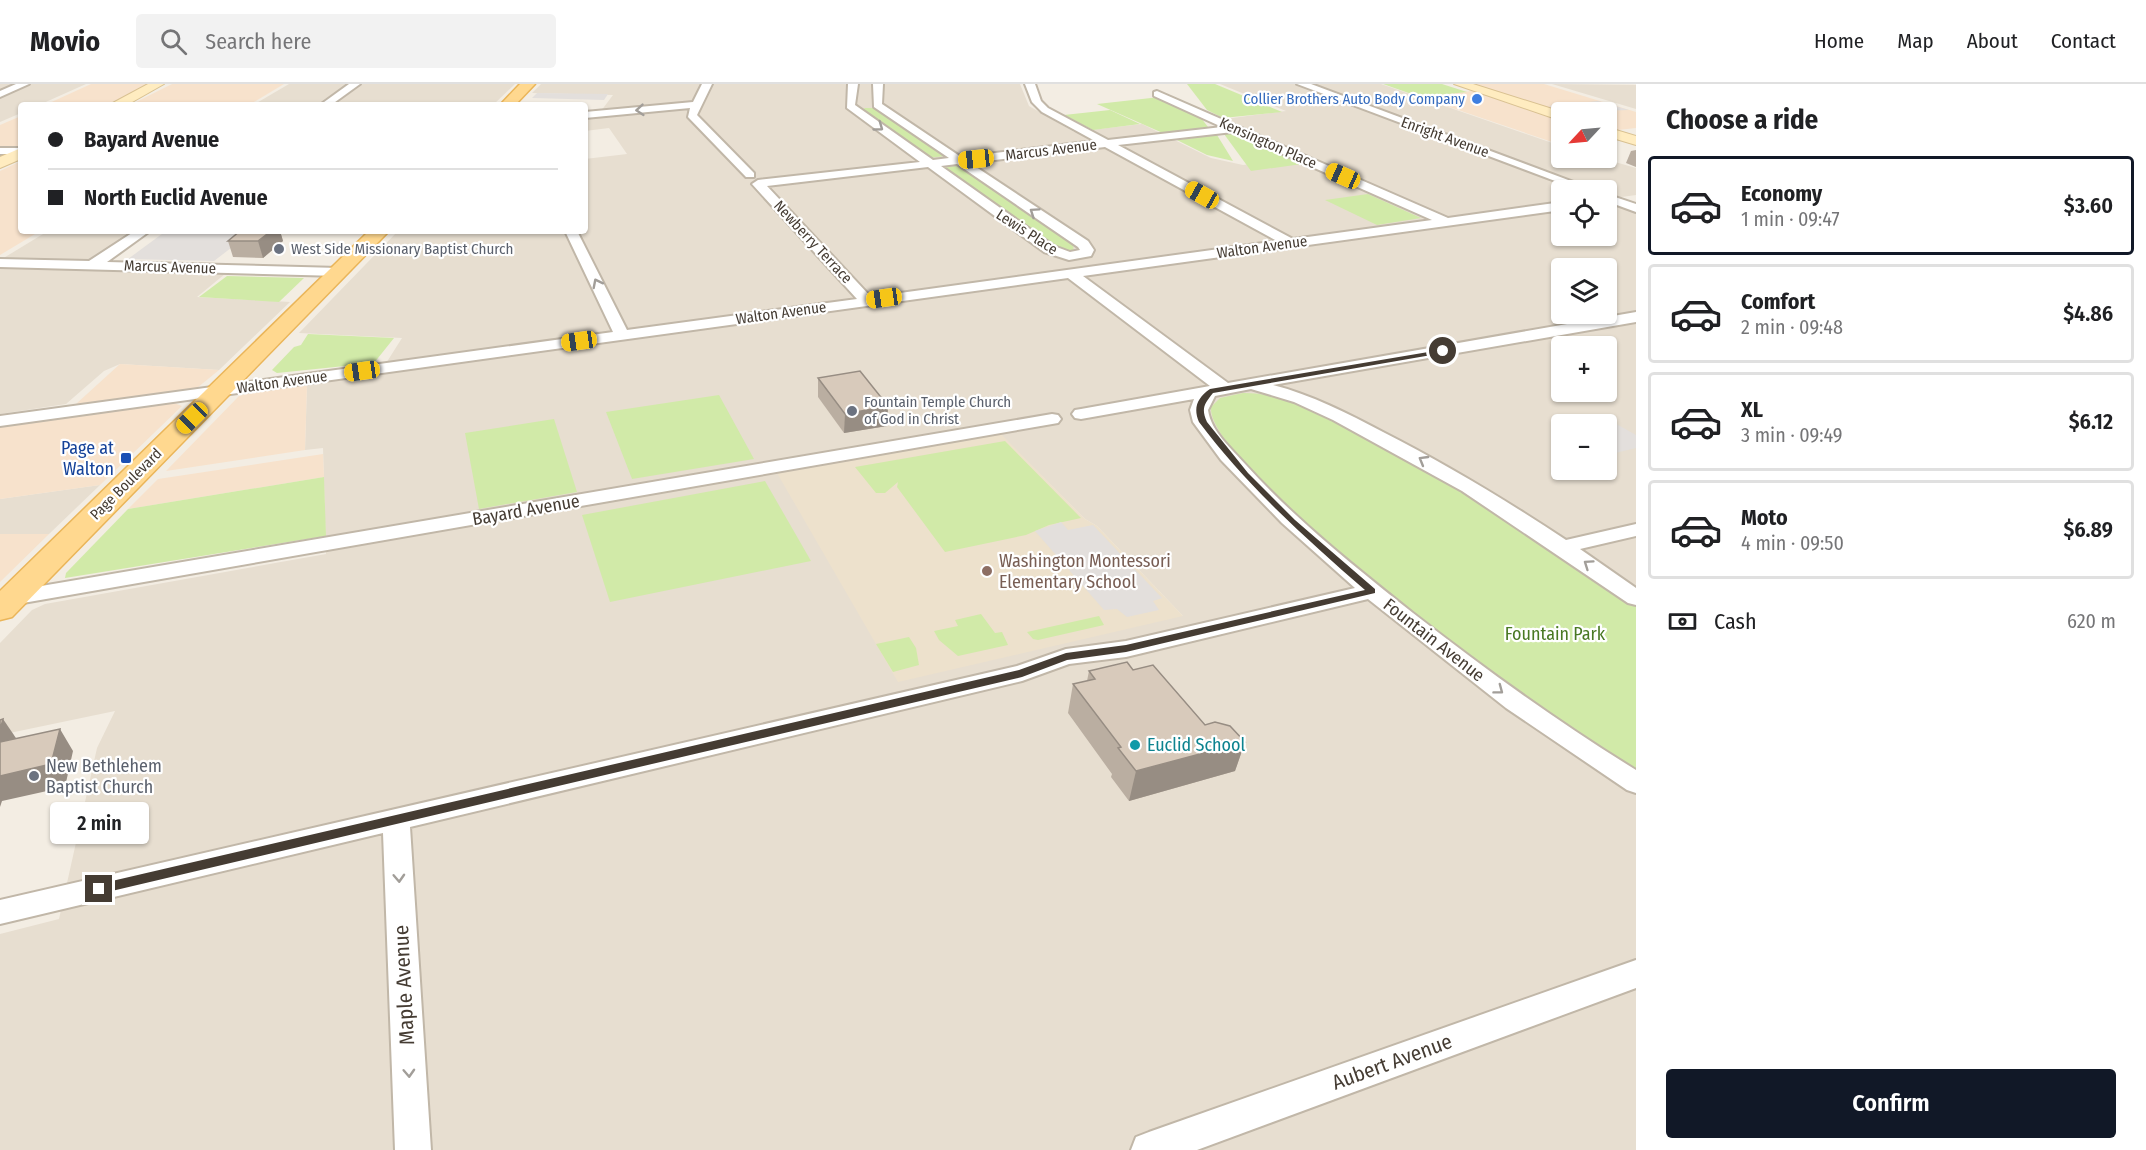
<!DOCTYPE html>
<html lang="en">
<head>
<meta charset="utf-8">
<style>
	body { margin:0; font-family:"Fira Sans Condensed",sans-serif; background:#f2f2f2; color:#202124; height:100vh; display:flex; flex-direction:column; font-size:22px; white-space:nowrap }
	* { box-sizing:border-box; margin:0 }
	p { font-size:20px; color:#757577 }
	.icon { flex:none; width:33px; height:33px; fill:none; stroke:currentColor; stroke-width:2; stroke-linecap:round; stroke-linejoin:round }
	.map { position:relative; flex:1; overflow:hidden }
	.drawer { display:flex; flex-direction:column; background:#fff; width:510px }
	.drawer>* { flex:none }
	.guide { position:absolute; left:18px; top:18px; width:570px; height:132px; border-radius:6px; box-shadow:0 2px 4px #0004; display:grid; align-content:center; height:132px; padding:0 30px; background:#fff }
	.needle { width:39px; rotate:244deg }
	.controls { position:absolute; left:1551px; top:18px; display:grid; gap:12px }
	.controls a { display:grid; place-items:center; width:66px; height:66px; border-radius:6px; background:#fff; box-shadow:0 2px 4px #0004; font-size:30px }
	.end { position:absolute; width:27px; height:27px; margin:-14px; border:8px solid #453c33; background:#fff; box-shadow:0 0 0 3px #fff }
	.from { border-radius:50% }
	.bubble { position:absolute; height:42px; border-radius:6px; background:#fff; box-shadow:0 2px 4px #0004; font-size:20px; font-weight:600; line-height:42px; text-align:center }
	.car { position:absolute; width:18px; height:36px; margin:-18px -9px; border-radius:8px; box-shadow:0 0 4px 2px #0007; background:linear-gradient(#f5c518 24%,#345 0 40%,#f5c518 0 76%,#345 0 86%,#f5c518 0) }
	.guide b { display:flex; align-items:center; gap:21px; height:57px; font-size:22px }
	.guide b+b { border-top:2px solid #e0e0e0 }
	.guide i { width:15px; height:15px; background:#202124 }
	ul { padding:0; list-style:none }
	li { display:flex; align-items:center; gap:18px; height:99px; margin:0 12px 9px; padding:0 18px; border:3px solid #e0e0e0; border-radius:6px }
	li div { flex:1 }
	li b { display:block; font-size:22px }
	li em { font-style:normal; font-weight:600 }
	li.selected { border-color:#111827 }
	li>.icon { width:54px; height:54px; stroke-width:1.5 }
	h2 { padding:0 30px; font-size:27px; line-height:72px }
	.pay { display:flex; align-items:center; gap:15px; height:66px; padding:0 30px; font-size:22px }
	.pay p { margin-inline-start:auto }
	.button { display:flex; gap:12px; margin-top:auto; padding:12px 30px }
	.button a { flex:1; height:69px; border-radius:6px; background:#111827; color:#fff; font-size:24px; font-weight:600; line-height:69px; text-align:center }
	header { display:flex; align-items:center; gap:36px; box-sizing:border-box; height:84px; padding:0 30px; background:#fff; border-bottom:2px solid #e0e0e0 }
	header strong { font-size:28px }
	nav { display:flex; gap:33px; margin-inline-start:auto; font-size:21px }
	.search { width:420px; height:54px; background:#f2f2f2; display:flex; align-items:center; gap:15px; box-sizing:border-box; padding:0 21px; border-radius:6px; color:#757577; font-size:22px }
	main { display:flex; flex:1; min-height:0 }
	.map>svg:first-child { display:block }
	.residential { fill:#e7ded0; fill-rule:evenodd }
	.commercial { fill:#f7e2cc }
	.education { fill:#ede1cc }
	.green { fill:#d1eaa8 }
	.parking { fill:#e3dfdc }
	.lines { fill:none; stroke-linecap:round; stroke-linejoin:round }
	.street-casing { stroke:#c1b7a8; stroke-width:4 }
	.secondary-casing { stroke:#d9c191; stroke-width:2 }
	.primary-casing { stroke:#eab559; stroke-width:3 }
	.street { fill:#fff; fill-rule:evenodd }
	.secondary { fill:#ffecc0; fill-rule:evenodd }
	.primary { fill:#ffd88f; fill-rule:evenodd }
	.wall { fill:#baaea1 }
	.shaded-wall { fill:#978d83 }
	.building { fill:#d8cabb; stroke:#978d83; stroke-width:1.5 }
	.oneway { stroke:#a29e99 }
	.route { fill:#453c33 }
	.shop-dot { fill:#3f7fe0; stroke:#fff; stroke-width:2 }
	.worship-dot { fill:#6b7280; stroke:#fff; stroke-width:2 }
	.transit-dot { fill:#1a4fb4; stroke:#fff; stroke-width:2 }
	.education-dot { fill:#8d6e63; stroke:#fff; stroke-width:2 }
	.culture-dot { fill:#0f9aa8; stroke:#fff; stroke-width:2 }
	.labels { text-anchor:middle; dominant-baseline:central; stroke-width:4.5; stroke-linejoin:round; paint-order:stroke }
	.far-shop-label { font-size:15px; fill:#366cbe; stroke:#fff; text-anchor:end }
	.far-street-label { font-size:15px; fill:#453c33; stroke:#fff }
	.far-worship-label { font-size:15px; fill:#5b616d; stroke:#fff; text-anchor:start }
	.transit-label { font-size:18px; fill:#164399; stroke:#fff; text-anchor:end }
	.street-label { font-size:18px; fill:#453c33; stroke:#fff }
	.education-label { font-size:18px; fill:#785e54; stroke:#fff; text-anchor:start }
	.park-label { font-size:18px; fill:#497923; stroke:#fff }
	.culture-label { font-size:18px; fill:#0d838f; stroke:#fff; text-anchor:start }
	.worship-label { font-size:18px; fill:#5b616d; stroke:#fff; text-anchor:start }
	.near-street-label { font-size:21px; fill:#453c33; stroke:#fff }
</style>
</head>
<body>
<header>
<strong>Movio</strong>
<div class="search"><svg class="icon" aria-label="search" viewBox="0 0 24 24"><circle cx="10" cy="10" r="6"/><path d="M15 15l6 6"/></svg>Search here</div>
<nav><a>Home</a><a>Map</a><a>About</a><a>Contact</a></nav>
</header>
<main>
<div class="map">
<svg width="1636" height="1066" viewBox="0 0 1636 1066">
	<rect width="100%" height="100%" fill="#f3ede3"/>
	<g class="residential">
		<path d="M0 0H86L39 21H21V29L0 38Z"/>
		<path d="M289 0H515L493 21H253Z"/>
		<path d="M541 0H1020L1029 22 1074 48 1142 40 1211 74 1243 81 1301 74 1217 36 1286 27 1220 0H1381L1561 62 1562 74H1601L1636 84V111L1607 115 1606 106H1562L1561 122 383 284 402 254 299 249 398 147H585V75L627 70 609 44 585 47V31L601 27 613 11 532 9Z"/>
		<path d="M1552 0 1636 1V25Z"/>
		<path d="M1607 119 1636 128V1066H0V850L59 835 97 664 115 627 0 651V559L32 526 45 520 326 470 323 364 305 366 307 300 1561 125 1562 152H1606ZM1562 184H1606V230H1562ZM1562 262H1606V308H1562ZM1562 340H1606V386H1562ZM1001 351 1085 435 1097 442 1183 532 778 389Z"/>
		<path d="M48 147H131L87 176 2 175Z"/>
		<path d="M7 179 231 185 197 213 290 218 219 286 120 280 104 287 66 320 0 330V184Z"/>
		<path d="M100 401 49 450H0V415Z"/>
	</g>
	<g class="commercial">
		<path d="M91 0H149L106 21H45Z"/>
		<path d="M172 0H284L249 21H130Z"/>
		<path d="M1473 0H1544L1636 28V44L1618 46 1607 43 1606 28H1562Z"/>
		<path d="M1472 7 1561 37V61L1420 13Z"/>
		<path d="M21 32V63L0 64V41Z"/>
		<path d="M21 77V147H40L0 171V87Z"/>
		<path d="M120 280 219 286 197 304 76 320Z"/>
		<path d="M307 300 305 366 166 387 239 312 256 307Z"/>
		<path d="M174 319 182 322 100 401 0 415V343Z"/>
		<path d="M323 370 324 393 128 425 158 395Z"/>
		<path d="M0 450H49L0 498Z"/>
	</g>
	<path class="education" d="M1001 350 1085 435 1097 442 1183 532 898 598 777 389Z"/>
	<g class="green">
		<path d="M1187 0H1215L1282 28 1223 34 1207 26Z"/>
		<path d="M1383 0H1442L1467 8 1420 13Z"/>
		<path d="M1160 13 1198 30 1208 43 1165 50 1097 20Z"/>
		<path d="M865 24H877L945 72 928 74 861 26Z"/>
		<path d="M1110 26 1140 40 1093 46 1064 31Z"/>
		<path d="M1235 49 1302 80 1251 87 1224 50Z"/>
		<path d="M1217 51 1233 77 1207 71 1177 56Z"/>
		<path d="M954 82 962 83 1073 160 1074 170 1058 166 943 84Z"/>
		<path d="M1368 110 1421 134 1377 141 1325 116Z"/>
		<path d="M227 192 304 194 279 218 199 213Z"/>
		<path d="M308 250 394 254 374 279 277 289 272 286 294 263 301 261Z"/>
		<path d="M1243 309C1287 309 1324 331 1362 351 1458 400 1549 461 1636 523V687C1595 661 1554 635 1515 606 1465 570 1205 375 1211 323L1220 314Z"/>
		<path d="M719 311 754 375 632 395 606 328Z"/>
		<path d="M554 335 577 408 479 425 465 349Z"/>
		<path d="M1005 357 1081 434 1049 441 1026 451 945 468 897 403 898 398 885 409H876L855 383Z"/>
		<path d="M324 393 326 452 65 494 66 489 128 425Z"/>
		<path d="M765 397 811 477 610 518 582 431Z"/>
		<path d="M981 530 995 549 1002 548 1008 561 958 572 939 556 934 547 958 542 955 536Z"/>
		<path d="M1099 532 1104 541 1038 556 1033 555 1027 548Z"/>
		<path d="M909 553 916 564 919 581 893 588 876 560Z"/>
	</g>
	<g class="parking">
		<path d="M537 9 608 10 604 16 532 14Z"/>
		<path d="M1598 17 1629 26 1568 28 1549 22Z"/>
		<path d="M166 147H253L214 177 128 175Z"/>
		<path d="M1611 337 1636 351V364L1611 370 1607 367 1606 340H1598Z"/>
		<path d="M1061 438 1068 446 1093 441 1162 514 1153 517 1159 526 1127 533 1117 525 1104 526 1035 447Z"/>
	</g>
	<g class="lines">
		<g class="street-casing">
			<g id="street">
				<path d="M16 0H29L0 13V7Z"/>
				<path d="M349 0H360L331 21H320Z"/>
				<path d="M702 0H712L697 31 754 89V93H746L688 33 690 24 585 34V28L693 18Z"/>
				<path d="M848 0H858L855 21 933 76 949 74 874 23 873 0H883L882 20 961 73 1095 57 1042 28 1032 18 1025 0H1035L1041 17 1048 24 1108 56 1222 43 1154 12V8L1157 7 1448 134 1562 118V126L1083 192 1228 299 1636 228V238L1273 301C1312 311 1347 329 1383 348 1446 380 1507 417 1566 456L1636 440V452L1580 465 1636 504V521L1628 519 1462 407 1333 336 1294 318 1251 305 1215 312 1208 326C1211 348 1232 365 1246 381 1296 436 1355 483 1413 529 1485 585 1558 638 1636 686V709L1627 706 1506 624 1368 515 1126 573 1069 580 1022 597 410 743 431 1066H395L383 749 0 840V816L1017 582 1066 565 1126 557 1355 504 1282 439 1221 376 1193 338 1190 326 1194 315 1081 335 1075 334 1072 330 1075 326 1081 325 1210 302 1068 194 0 342V332L613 248 565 147H577L627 246 857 215 752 100 758 96 920 78 847 24ZM1233 48 1432 136 1293 155 1118 61ZM1105 63 1277 157 871 213 767 102 928 83 1044 168 1069 176 1091 172 1094 166 1088 157 970 79ZM957 80 1078 163 1080 166 1070 168 1054 162 941 82Z"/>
				<path d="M1297 0H1311L1595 106H1579Z"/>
				<rect x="0" y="64" width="21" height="6"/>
				<path d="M1606 110 1636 120V128L1606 117Z"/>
				<path d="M135 147H150L107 178 339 184 346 188 339 192 0 183V175L89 177Z"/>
				<path d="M1052 330 1058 331 1061 335 1058 339 0 523V509Z"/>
				<path d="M1636 876V904L1197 1066H1131L1136 1053 1149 1048Z"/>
			</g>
		</g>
		<g class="secondary-casing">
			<g id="secondary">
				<path d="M148 0H164L127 21H109Z"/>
				<path d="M1454 0H1473L1562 28V37Z"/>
				<path d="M1606 43 1636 52V61L1606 52Z"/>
				<path d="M21 64V75L0 84V73Z"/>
			</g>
		</g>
		<g class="primary-casing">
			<g id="primary">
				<path d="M520 0H535L515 21H500Z"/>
				<path d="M369 147H389L12 533 0 536V507Z"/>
			</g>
		</g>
		<use href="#street" class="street"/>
		<use href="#secondary" class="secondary"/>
		<use href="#primary" class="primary"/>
	</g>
	<g class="wall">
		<path d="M1636 66V83L1626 79 1631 67Z"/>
		<path d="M240 147H280L283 157 263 174 233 173 228 157Z"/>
		<path d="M818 294 888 322 887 342 844 349 818 313Z"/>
		<path d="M1133 586 1205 641 1245 658 1235 687 1129 717 1111 693 1112 690 1068 629 1073 600 1087 597 1089 587Z"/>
	</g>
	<g class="shaded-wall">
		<path d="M271 147H280L283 157 263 174 258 157Z"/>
		<path d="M888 322 887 342 844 349 845 330Z"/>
		<path d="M3 635 18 657 0 664V646Z"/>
		<path d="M60 645 73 667 65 703 2 717 0 723V692Z"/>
		<path d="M1245 658 1235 687 1129 717 1136 687Z"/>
	</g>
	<g class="building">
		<path d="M240 147H271L258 157H228Z"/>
		<path d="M860 287 888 322 845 330 818 294Z"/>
		<path d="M1127 578 1133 586 1153 581 1205 641 1215 638 1230 642 1245 658 1136 687 1118 664 1121 663 1073 600 1095 595 1089 587Z"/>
		<path d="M3 635 0 646V636Z"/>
		<path d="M60 645 51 680 0 692V658Z"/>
	</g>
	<defs><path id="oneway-chevron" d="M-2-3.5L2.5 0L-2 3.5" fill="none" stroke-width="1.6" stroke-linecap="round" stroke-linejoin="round" transform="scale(1.5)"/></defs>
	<g class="oneway">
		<use href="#oneway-chevron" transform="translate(640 26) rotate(175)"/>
		<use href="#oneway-chevron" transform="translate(879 43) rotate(36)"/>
		<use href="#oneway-chevron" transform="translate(1034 128) rotate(-146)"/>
		<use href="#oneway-chevron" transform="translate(597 199) rotate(-117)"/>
		<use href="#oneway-chevron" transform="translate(1423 376) rotate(-150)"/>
		<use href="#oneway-chevron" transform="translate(1588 480) rotate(-145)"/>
		<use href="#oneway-chevron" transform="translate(1499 606) rotate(37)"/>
		<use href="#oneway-chevron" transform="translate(399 794) rotate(87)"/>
		<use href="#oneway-chevron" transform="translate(409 989) rotate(87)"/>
	</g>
	<path class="route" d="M1446 265 1443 269 1213 309C1204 320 1201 325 1207 338L1248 389 1295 436 1375 505V509L1126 568 1067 576 1022 593 99 810 93 805 99 800 1019 586 1066 569 1126 561 1365 506C1305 454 1247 402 1199 338 1193 324 1197 314 1210 305Z"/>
	<circle class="shop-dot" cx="1477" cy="15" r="6"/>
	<g class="worship-dot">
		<circle cx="279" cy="165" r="6"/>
		<circle cx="852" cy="327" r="6"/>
		<circle cx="34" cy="692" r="6"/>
	</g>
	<rect class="transit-dot" x="120" y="368" width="12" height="12" rx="3"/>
	<circle class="education-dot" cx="987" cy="487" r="6"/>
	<circle class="culture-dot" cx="1135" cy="661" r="6"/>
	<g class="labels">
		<g class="far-shop-label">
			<text x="1465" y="15">Collier Brothers Auto Body Company</text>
		</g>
		<g class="far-street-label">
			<text transform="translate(1445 53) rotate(20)">Enright Avenue</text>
			<text transform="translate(1268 59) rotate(24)">Kensington Place</text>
			<text transform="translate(1051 66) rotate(-7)">Marcus Avenue</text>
			<text transform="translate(1027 148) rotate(33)">Lewis Place</text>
			<text transform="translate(813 158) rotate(47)">Newberry Terrace</text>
			<text transform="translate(1262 163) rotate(-8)">Walton Avenue</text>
			<text transform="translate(170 183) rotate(2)">Marcus Avenue</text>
			<text transform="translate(781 229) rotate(-8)">Walton Avenue</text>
			<text transform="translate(282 298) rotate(-8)">Walton Avenue</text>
			<text transform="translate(126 400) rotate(-45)">Page Boulevard</text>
		</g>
		<g class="far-worship-label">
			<text x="291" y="165">West Side Missionary Baptist Church</text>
			<text x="864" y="318">Fountain Temple Church<tspan x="864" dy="17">of God in Christ</tspan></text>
		</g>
		<g class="transit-label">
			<text x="114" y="364">Page at<tspan x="114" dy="21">Walton</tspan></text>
		</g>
		<g class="street-label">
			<text transform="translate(526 426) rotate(-10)">Bayard Avenue</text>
			<text transform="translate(1434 556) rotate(38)">Fountain Avenue</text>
		</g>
		<g class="education-label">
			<text x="999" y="477">Washington Montessori<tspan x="999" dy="21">Elementary School</tspan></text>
		</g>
		<g class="park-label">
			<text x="1555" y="550">Fountain Park</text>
		</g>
		<g class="culture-label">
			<text x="1147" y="661">Euclid School</text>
		</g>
		<g class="worship-label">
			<text x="46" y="682">New Bethlehem<tspan x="46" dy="21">Baptist Church</tspan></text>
		</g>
		<g class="near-street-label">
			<text transform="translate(404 901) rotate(-93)">Maple Avenue</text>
			<text transform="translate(1392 978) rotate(-20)">Aubert Avenue</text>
		</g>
	</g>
</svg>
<div class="controls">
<a><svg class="needle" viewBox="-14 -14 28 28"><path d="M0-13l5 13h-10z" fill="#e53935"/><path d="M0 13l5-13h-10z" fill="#757577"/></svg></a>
<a><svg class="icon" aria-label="locate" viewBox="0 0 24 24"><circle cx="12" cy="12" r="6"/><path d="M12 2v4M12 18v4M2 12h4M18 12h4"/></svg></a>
<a><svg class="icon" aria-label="layers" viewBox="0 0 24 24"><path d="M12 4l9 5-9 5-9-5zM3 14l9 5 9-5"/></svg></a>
<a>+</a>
<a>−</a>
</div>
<i class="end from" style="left:1443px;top:267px"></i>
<i class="end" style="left:99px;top:805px"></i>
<div class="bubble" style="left:50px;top:718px;width:99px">2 min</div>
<i class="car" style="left:976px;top:75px;rotate:264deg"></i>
<i class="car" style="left:1343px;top:92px;rotate:294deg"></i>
<i class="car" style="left:1202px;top:111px;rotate:299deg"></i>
<i class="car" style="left:884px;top:214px;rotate:262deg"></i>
<i class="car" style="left:579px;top:257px;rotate:262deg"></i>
<i class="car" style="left:362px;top:287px;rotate:262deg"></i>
<i class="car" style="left:192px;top:334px;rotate:225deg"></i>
<div class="guide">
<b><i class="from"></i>Bayard Avenue</b>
<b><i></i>North Euclid Avenue</b>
</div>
</div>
<section class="drawer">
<h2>Choose a ride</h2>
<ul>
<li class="selected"><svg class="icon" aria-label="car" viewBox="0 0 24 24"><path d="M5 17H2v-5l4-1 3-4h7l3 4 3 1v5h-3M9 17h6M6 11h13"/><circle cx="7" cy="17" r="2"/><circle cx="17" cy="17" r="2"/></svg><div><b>Economy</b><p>1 min · 09:47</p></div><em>$3.60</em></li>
<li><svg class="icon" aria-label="car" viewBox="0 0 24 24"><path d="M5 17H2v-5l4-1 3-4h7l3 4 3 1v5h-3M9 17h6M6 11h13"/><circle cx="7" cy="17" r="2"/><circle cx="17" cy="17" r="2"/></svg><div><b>Comfort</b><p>2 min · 09:48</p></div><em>$4.86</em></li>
<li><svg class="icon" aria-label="car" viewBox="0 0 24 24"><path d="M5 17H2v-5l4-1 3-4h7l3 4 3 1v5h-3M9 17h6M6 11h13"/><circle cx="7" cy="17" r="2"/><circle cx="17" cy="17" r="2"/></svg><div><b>XL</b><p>3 min · 09:49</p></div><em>$6.12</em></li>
<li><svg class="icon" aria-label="car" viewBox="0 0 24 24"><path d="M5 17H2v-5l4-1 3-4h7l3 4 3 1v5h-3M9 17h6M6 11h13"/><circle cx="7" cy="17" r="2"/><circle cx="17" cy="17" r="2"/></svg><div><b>Moto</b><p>4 min · 09:50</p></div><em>$6.89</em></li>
</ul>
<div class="pay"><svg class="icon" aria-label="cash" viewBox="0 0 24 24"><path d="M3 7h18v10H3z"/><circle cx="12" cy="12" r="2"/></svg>Cash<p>620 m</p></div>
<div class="button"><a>Confirm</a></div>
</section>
</main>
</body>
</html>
